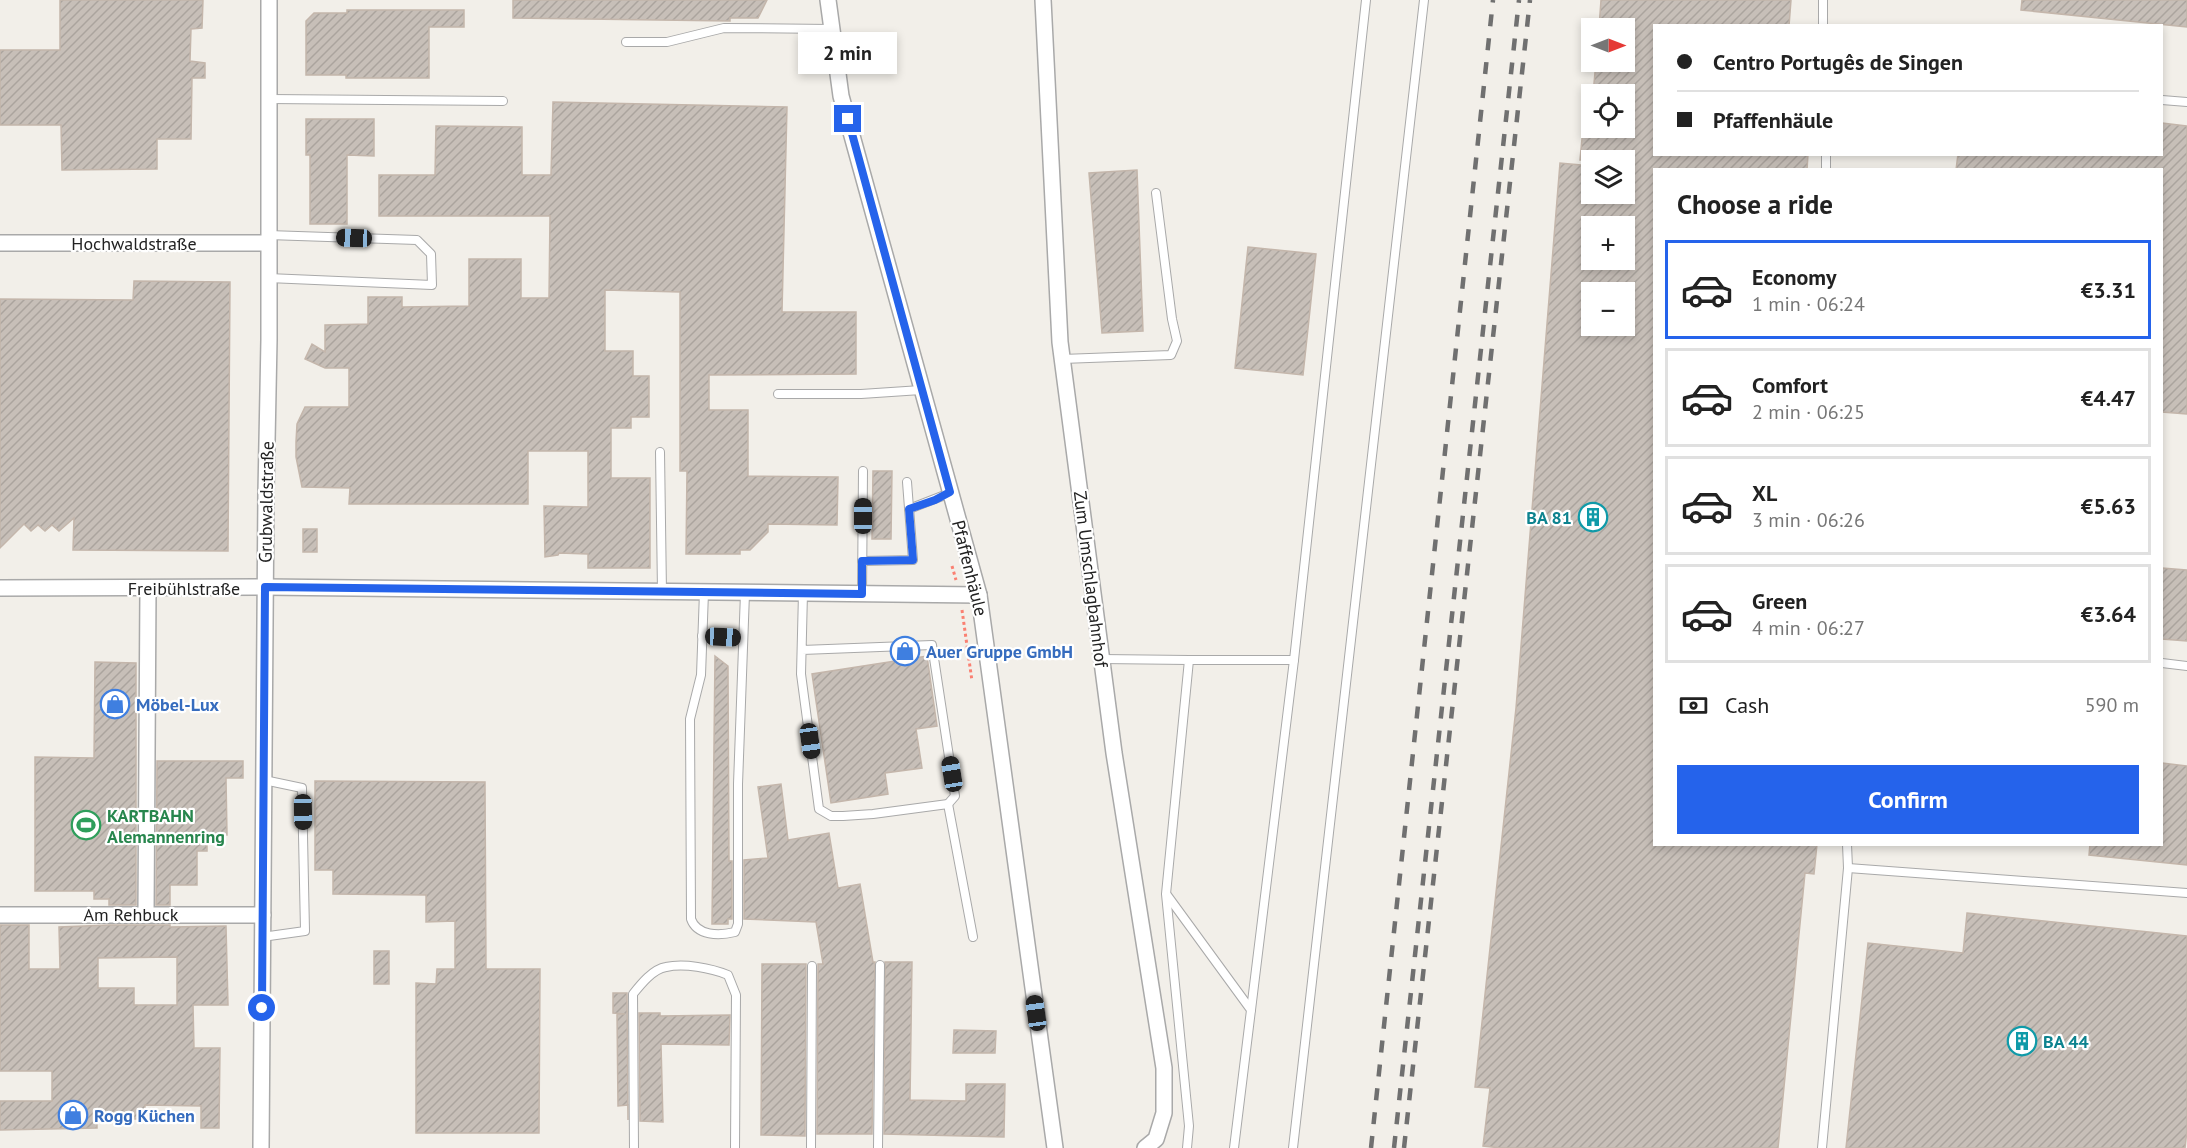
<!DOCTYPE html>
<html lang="en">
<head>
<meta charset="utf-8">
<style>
	body { margin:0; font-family:"PT Sans",sans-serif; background:#f2f2f2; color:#222; height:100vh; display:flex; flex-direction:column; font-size:22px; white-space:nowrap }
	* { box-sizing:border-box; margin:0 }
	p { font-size:20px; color:#767676 }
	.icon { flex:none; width:33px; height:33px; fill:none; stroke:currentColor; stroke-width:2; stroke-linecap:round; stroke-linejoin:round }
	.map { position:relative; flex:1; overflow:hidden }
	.drawer { position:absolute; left:1653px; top:168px; width:510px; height:678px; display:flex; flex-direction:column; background:#fff; border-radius:0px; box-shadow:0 3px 9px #0003 }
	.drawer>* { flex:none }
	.hud { position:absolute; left:1653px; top:24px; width:510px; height:132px; border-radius:0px; box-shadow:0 3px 9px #0003; display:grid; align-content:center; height:132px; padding:0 24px; background:#fff }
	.needle { width:39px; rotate:90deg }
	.tools { position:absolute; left:1581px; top:18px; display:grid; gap:12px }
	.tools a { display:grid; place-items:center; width:54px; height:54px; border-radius:0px; background:#fff; box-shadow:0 3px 9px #0003; font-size:30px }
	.end { position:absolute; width:27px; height:27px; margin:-14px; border:8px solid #2563eb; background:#fff; box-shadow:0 0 0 3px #fff }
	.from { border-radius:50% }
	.bubble { position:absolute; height:42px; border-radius:0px; background:#fff; box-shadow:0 3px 9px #0003; font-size:20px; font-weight:700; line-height:42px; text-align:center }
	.car { position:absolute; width:18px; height:36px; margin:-18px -9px; border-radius:8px; box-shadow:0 0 4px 2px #0007; background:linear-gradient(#222 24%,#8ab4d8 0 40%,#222 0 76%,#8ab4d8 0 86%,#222 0) }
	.hud b { display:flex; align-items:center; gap:21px; height:57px; font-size:22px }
	.hud b+b { border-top:2px solid #e0e0e0 }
	.hud i { width:15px; height:15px; background:#222 }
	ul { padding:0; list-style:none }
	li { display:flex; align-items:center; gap:18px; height:99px; margin:0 12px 9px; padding:0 12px; border:3px solid #e0e0e0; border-radius:0px }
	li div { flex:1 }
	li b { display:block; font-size:22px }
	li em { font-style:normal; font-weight:700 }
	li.on { border-color:#2563eb }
	li>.icon { width:54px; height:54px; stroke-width:1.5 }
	h2 { padding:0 24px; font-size:27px; line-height:72px }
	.pay { display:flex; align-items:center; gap:15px; height:66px; padding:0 24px; font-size:22px }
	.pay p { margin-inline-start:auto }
	.cta { display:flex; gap:12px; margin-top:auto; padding:12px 24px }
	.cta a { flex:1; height:69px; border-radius:0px; background:#2563eb; color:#fff; font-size:24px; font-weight:700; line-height:69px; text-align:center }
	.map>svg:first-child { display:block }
	.building { fill:url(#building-hatch); stroke:#c4b6ab; stroke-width:1.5; fill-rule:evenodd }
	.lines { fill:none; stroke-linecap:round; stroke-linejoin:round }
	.lane-casing { stroke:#a9a9a9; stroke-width:10 }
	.street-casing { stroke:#a9a9a9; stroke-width:18 }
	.path { stroke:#fa8072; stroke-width:3; stroke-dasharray:3 3; stroke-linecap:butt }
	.lane { stroke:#fff; stroke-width:8 }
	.street { stroke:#fff; stroke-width:15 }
	.rail { stroke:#707070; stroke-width:4.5; stroke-dasharray:12 12; stroke-linecap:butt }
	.route { stroke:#2563eb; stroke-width:8 }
	.labels { text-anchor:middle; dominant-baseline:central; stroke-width:4.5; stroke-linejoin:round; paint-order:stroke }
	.street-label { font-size:18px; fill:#222; stroke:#fff }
	.culture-label { font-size:18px; font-weight:bold; fill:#0d838f; stroke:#fff; text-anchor:end }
	.shop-label { font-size:18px; font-weight:bold; fill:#366cbe; stroke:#fff; text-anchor:start }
	.leisure-label { font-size:18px; font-weight:bold; fill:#27864d; stroke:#fff; text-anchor:start }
</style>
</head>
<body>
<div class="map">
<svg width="2187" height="1148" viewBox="0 0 2187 1148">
	<defs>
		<pattern id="building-hatch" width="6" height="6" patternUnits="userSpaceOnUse" patternTransform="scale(1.5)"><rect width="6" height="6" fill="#c7bfb8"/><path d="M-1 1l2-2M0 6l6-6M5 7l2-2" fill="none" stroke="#aba49e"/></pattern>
	</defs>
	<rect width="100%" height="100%" fill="#f2efe9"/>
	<g class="building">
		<path d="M60 0H203L202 28 191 29 190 61 205 63V78H192L191 139H157V169L62 170 61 125H0V50H60Z"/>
		<path d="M513 0H767L758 18H730V21L513 18Z"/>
		<path d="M1601 0H1791L1789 26H1654V154H1808L1807 170H1654V844H1817L1814 874 1805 873 1778 1148H1501L1483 1146 1490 1088 1475 1087 1516 708 1560 163 1592 166V194H1624V160H1580L1583 128H1624V94H1593L1596 62H1624V28H1599ZM1592 226H1624V260H1592ZM1592 292H1624V326H1592Z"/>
		<path d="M2022 0H2187V27L2021 10Z"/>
		<path d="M347 10H464V27H429V78H346V75H306V21L314 13H347Z"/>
		<path d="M553 102 787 107 782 312H856V374L709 375V410H748V476L838 477 837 525 768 524V532L750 550H740V554H686L687 471H680V292L605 290V351H633V376H649V417H631V428H611V478H650V568H588V554L559 553 558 555 545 557 544 506 588 507V451H528V504H349L350 488 302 487 296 457V442L297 424 305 407H349V368H325L305 359 312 344 325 352V325L368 324V297H402V307L469 306V259H521V298H549L550 216H379V175H435L436 126 522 127V175H551Z"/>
		<path d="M306 119H374V156L347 155V224H310V155H306Z"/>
		<path d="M2162 123 2187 126V414L2162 412V170H1956L1958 154H2162Z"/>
		<path d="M1137 170 1143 331 1102 333 1089 173Z"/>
		<path d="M1248 247 1316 254 1303 375 1235 368Z"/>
		<path d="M134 281 230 282 228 551 73 550 74 518 59 531 52 525 45 531 38 525 31 531 24 524 0 548V299L133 300Z"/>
		<path d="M873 471H892L891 539H872Z"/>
		<rect x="303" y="529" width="14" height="23"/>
		<path d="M2162 568 2187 570V641L2162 639Z"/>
		<path d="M715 656 728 666 729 861H732V919H728V924H712Z"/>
		<path d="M927 656 937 726 916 729 922 768 885 773 888 794 831 803 812 674Z"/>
		<path d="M95 662 136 663V905H109V899H94V891H35V757L94 758Z"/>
		<path d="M157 761H243V778H226L227 835H207V851H197V885H170V905H156Z"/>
		<path d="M2162 763 2187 766V865L2089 855 2090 844H2162Z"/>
		<path d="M315 781 485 782 486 969H540L539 1133H416V983L436 984 437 969H455V921L426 922V895L333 894V870H315Z"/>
		<path d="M781 784 788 840 829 833 838 888 860 884 873 962H875L872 1134H817L818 964H823L816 922 744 919V860L768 858 758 787Z"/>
		<path d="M1967 913 2187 936V1130L2185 1148H1846L1868 943 1963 953Z"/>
		<path d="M0 925H29V969H60L59 927 110 925H170V927L226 926 228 1005H193L194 1048H220L219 1128H201V1106L145 1105V1119H97V1128L0 1130V1101H52V1071H0ZM177 957V1005H134V988H98V958Z"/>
		<rect x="374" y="951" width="15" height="33"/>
		<path d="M885 962H912L910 1100 966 1101V1084H1005L1004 1137 884 1134Z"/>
		<path d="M762 964H806L805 1136 761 1135Z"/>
		<path d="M613 993H627L628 1120V1105L618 1106 617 1014H625L613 1013Z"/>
		<path d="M639 1013H660V1016L730 1015 729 1045 661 1044 663 1122 640 1121Z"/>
		<path d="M954 1030 996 1031 995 1053H953Z"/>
	</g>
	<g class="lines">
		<g class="lane-casing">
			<g id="lane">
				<path d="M1823 0V26"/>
				<path d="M626 42H667L724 28 831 29"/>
				<path d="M269 99 503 101"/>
				<path d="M2162 100 2187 102"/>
				<path d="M1826 154V170"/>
				<path d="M268 235 417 240 431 254 432 285 268 278"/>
				<path d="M1062 359 1171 355 1177 341 1172 319 1156 193"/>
				<path d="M778 394H861L921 390"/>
				<path d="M660 452 662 592"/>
				<path d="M909 509 950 493"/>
				<path d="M862 561 913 560 907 482"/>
				<path d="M704 592 701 675 690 719 691 919C697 936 719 936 735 932L738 924V784L745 593"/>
				<path d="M862 594 863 471"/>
				<path d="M702 636 743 638"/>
				<path d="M802 650 932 645 955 796 948 804 873 814 843 816H831L819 809 801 674 803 593"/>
				<path d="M1101 659 1189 660 1166 894 1189 1126 1187 1148"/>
				<path d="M1189 660H1294"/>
				<path d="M2162 663 2187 666"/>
				<path d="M948 804 973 937"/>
				<path d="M1848 868 2187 893"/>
				<path d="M1167 895 1251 1010 1234 1148"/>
				<path d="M262 937 305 931 302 788 264 780"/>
				<path d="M1251 1010 1294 660 1366 0"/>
				<path d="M634 1148 633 994C641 984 653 969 666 967 684 963 711 968 728 975L736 995 735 1148"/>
				<path d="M811 1148 812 966"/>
				<path d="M878 1148 880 965"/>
				<path d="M1293 1148 1424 0"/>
				<path d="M1822 1148 1848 868 1847 844"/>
			</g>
		</g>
		<g class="street-casing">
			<g id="street">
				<path d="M828 0 841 96 979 595 1055 1148"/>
				<path d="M1043 0 1060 342 1114 753 1164 1068V1113L1156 1139 1145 1148"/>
				<path d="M0 243H268"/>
				<path d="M0 588 265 587 979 595"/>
				<path d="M146 914 148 588"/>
				<path d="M0 915H263"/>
				<path d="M261 1148 266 492 269 340V0"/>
			</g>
		</g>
		<g class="path">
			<path d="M952 566 956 580"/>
			<path d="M962 610 972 681"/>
		</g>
		<use href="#lane" class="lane"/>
		<use href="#street" class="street"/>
		<g class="rail">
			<path d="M1371 1148 1493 0"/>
			<path d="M1394 1148 1519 0"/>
			<path d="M1404 1148 1530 0"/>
		</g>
	</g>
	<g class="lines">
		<path class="route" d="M262 1008 265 587 862 594V561L913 560 909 509 935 500 950 492 848 119"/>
	</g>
	<defs>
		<g id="building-ring" transform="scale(1.5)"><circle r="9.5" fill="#fff" stroke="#0f9aa8" stroke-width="1.5"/><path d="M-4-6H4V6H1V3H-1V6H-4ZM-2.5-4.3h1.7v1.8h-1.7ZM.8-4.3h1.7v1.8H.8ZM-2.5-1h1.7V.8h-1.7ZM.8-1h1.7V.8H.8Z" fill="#0f9aa8"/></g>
		<g id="shop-ring" transform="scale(1.5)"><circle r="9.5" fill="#fff" stroke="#3f7fe0" stroke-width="1.5"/><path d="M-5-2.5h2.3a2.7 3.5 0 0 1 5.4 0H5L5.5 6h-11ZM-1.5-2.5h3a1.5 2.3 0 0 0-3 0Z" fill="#3f7fe0"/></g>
		<g id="stadium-ring" transform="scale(1.5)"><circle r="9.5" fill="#fff" stroke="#2e9e5b" stroke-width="1.5"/><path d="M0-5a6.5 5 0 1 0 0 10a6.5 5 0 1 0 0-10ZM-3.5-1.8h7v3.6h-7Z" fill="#2e9e5b"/></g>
	</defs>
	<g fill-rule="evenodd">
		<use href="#building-ring" x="1593" y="517"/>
		<use href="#shop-ring" x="905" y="651"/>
		<use href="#shop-ring" x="115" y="704"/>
		<use href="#stadium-ring" x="86" y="825"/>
		<use href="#building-ring" x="2022" y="1041"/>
		<use href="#shop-ring" x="73" y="1115"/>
	</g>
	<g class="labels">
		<g class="street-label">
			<text x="134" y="243">Hochwaldstraße</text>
			<text transform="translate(266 502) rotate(-89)">Grubwaldstraße</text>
			<text transform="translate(970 568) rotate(76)">Pfaffenhäule</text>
			<text transform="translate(1091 579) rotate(83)">Zum Umschlagbahnhof</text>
			<text x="184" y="588">Freibühlstraße</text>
			<text x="131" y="914">Am Rehbuck</text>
		</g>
		<g class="culture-label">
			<text x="1572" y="517">BA 81</text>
			<text x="2043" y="1041" text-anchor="start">BA 44</text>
		</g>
		<g class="shop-label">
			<text x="926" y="651">Auer Gruppe GmbH</text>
			<text x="136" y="704">Möbel-Lux</text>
			<text x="94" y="1115">Rogg Küchen</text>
		</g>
		<g class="leisure-label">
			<text x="107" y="815">KARTBAHN<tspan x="107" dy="21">Alemannenring</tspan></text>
		</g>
	</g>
</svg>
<div class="tools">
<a><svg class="needle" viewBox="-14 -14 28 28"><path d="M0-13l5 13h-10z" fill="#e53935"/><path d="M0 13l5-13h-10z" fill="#767676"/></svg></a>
<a><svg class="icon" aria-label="locate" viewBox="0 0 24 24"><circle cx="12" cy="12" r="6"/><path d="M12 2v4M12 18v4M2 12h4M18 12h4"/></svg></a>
<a><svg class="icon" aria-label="layers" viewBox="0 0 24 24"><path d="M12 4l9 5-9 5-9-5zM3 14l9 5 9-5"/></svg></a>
<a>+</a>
<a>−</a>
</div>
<i class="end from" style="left:262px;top:1008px"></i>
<i class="end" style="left:848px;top:119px"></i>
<div class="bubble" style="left:798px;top:32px;width:99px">2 min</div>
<i class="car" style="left:354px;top:238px;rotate:272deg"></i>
<i class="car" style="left:863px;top:516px;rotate:0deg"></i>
<i class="car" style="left:723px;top:637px;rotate:93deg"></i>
<i class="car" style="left:810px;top:741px;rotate:172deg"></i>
<i class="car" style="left:952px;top:774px;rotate:351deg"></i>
<i class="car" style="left:303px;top:812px;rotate:179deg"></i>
<i class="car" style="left:1036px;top:1013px;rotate:352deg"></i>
<div class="hud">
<b><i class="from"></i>Centro Portugês de Singen</b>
<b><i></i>Pfaffenhäule</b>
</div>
<section class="drawer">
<h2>Choose a ride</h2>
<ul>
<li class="on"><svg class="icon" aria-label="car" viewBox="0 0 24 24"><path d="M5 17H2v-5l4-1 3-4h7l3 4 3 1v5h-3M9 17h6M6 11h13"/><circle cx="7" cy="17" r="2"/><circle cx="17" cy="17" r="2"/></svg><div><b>Economy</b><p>1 min · 06:24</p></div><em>€3.31</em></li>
<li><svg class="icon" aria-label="car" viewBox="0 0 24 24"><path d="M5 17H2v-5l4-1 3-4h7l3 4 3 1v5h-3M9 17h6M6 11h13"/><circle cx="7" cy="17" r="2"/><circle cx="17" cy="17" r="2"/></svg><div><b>Comfort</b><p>2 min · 06:25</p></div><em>€4.47</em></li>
<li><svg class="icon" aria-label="car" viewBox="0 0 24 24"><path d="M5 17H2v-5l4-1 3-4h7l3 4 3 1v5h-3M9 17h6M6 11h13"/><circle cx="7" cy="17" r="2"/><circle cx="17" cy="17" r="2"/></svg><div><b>XL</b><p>3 min · 06:26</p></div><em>€5.63</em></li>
<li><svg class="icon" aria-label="car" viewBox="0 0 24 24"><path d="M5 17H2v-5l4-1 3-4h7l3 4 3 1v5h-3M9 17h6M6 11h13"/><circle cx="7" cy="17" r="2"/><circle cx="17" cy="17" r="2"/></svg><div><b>Green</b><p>4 min · 06:27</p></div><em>€3.64</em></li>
</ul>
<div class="pay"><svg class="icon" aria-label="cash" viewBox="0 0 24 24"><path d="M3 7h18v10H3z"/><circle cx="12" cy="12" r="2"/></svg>Cash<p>590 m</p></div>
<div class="cta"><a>Confirm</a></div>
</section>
</div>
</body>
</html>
